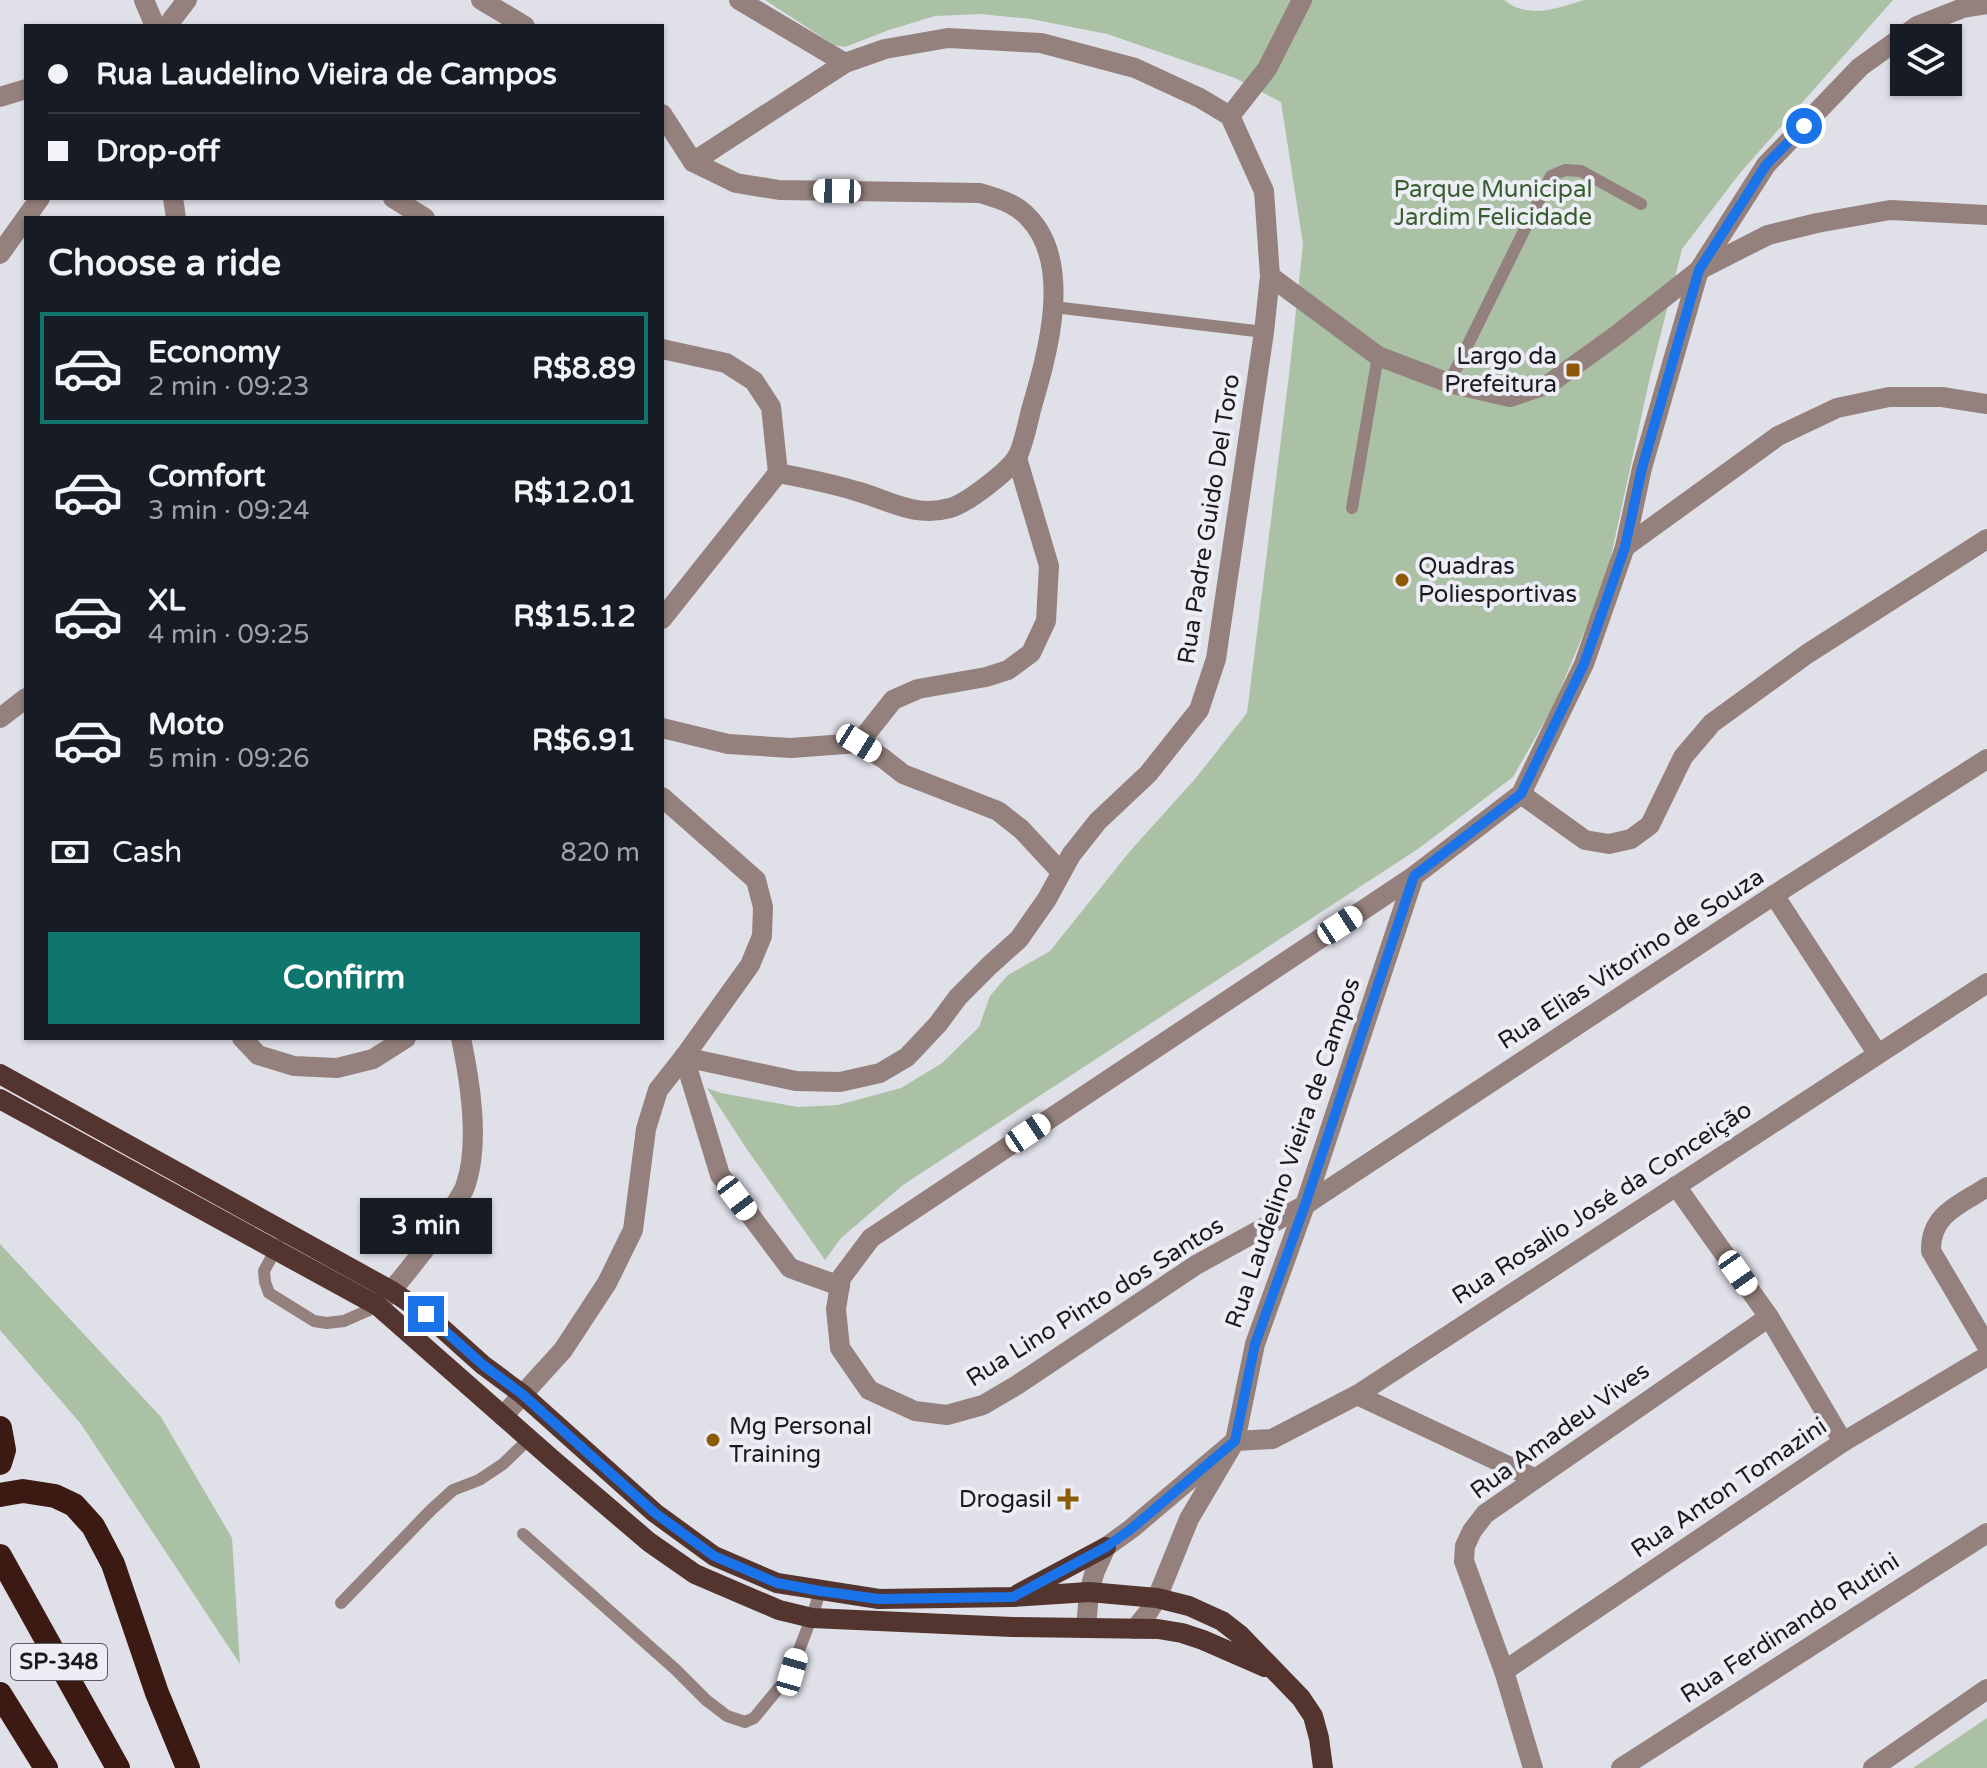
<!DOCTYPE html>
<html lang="en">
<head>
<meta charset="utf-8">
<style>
	body { margin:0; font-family:"Varela Round",sans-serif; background:#20242c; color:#f1f3f6; height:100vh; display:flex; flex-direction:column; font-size:30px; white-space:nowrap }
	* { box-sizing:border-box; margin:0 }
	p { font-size:26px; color:#9ea1a6 }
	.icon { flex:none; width:44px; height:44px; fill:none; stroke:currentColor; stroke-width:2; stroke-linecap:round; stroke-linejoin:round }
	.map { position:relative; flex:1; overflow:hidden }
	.panel { position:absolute; left:24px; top:216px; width:640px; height:824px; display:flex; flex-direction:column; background:#171b24; border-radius:0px; box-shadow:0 2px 6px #0004 }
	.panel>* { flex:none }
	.banner { position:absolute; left:24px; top:24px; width:640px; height:176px; border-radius:0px; box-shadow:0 2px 6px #0004; display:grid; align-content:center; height:176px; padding:0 24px; background:#171b24 }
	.buttons { position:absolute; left:1890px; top:24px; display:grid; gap:16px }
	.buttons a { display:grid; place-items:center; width:72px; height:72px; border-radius:0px; background:#171b24; box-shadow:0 2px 6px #0004; font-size:40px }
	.end { position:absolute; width:36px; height:36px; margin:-18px; border:10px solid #1a73e8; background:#fff; box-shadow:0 0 0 4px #fff }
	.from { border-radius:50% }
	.bubble { position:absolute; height:56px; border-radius:0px; background:#171b24; box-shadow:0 2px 6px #0004; font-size:26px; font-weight:800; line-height:56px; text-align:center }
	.car { position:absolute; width:24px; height:48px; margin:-24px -12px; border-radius:10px; box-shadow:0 0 6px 2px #0007; background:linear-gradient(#fff 24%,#345 0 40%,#fff 0 76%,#345 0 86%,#fff 0) }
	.banner b { display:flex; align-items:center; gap:28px; height:76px; font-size:30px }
	.banner b+b { border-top:2px solid #363941 }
	.banner i { width:20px; height:20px; background:#f1f3f6 }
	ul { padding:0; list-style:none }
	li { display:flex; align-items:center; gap:24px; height:112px; margin:0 16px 12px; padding:0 8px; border:4px solid transparent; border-radius:0px }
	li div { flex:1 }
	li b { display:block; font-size:30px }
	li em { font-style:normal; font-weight:800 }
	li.current { border-color:#0f766e }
	li>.icon { width:72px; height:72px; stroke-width:1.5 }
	h2 { padding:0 24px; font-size:36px; line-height:96px }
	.pay { display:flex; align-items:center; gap:20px; height:88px; padding:0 24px; font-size:30px }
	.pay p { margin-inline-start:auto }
	.action { display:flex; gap:16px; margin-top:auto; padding:16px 24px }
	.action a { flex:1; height:92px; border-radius:0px; background:#0f766e; color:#fff; font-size:32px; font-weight:800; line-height:92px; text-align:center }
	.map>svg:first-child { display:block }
	.green { fill:#abc1a6 }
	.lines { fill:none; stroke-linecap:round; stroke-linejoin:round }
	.service { stroke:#94817d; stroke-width:12 }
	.minor { stroke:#94817d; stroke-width:20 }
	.primary { stroke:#53342f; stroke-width:20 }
	.motorway { stroke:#3c1a14; stroke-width:24 }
	.route { stroke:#1a73e8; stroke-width:10 }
	.poi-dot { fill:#8d5a08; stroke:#ededf6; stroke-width:3 }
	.labels { text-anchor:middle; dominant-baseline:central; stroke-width:8; stroke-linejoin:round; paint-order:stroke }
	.shield { fill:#ededf6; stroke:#5a5a5f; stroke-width:2 }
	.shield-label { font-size:22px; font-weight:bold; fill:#1b1b1e }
	.park-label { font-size:24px; fill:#385e2f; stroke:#ededf6 }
	.poi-label { font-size:24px; fill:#1b1b1e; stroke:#ededf6; text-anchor:end }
	.street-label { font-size:24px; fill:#1b1b1e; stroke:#ededf6 }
</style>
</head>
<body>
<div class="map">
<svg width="1987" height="1768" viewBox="0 0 1987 1768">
	<rect width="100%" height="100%" fill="#e0e0e9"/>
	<g class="green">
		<path d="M765 0H1504C1528 20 1558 8 1584 0H1893L1740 173 1682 249 1650 377 1606 579 1554 705 1513 777 1418 849 903 1185 841 1238 825 1260 746 1148 707 1088 721 1093 798 1107 838 1105 901 1088 942 1063 979 1027 990 996 1008 975 1050 951 1131 850 1195 779 1247 713 1290 367 1303 244 1281 102 1235 78 1107 34 1031 19 980 14 935 16 889 30 845 47 834 45Z"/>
		<path d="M0 1244 161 1417 232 1538 240 1664 81 1424 0 1330Z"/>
		<path d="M1987 1718V1768H1913Z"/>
	</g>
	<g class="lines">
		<g class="service">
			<path d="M1054 307 1264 332"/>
			<path d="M1449 383 1551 176 1565 170 1581 171 1641 204"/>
			<path d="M1352 508 1378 356"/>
			<path d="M278 1245 264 1271 265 1282 269 1293 314 1321 327 1323 344 1321 378 1306"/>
			<path d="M523 1534 675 1669 706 1700 727 1716 745 1722 754 1718 792 1672"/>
			<path d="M341 1603 431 1510 453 1490 479 1480 503 1464 529 1439"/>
			<path d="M790 1678C798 1648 812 1621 820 1591"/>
		</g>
		<g class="minor">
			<path d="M144 0 155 26"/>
			<path d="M481 0 525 26"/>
			<path d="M739 0 845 63"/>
			<path d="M167 26 187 0"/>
			<path d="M0 97 26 89"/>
			<path d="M662 114 693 162 736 183 779 190 980 193C999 199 1015 203 1028 217 1074 264 1047 355 1031 410 1028 422 1023 447 1017 457 1009 471 966 504 950 508 914 518 889 500 856 491 830 483 804 478 778 473"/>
			<path d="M1230 116 1267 69 1302 0"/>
			<path d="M173 198 176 218"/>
			<path d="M393 198 425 218"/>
			<path d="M0 254 40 198"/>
			<path d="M1270 276 1378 356 1449 383 1510 397 1549 384 1618 334 1699 270 1768 235 1817 223 1890 210 1987 215"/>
			<path d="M662 349 726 363 754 381 771 407 778 473 662 619"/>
			<path d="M1625 547 1778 436 1837 408 1889 397H1942L1987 404"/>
			<path d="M0 718 26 698"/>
			<path d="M662 728 728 744 791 748 859 743"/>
			<path d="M859 743 893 700 918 689 986 677 1008 670 1031 653 1046 621 1049 566 1017 458"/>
			<path d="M859 743 884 759 903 774 998 811 1021 829 1061 872"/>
			<path d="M1521 794 1585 840 1609 844 1631 839 1650 825 1683 757 1712 723 1807 654 1987 539"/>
			<path d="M1414 876 871 1238 841 1278 836 1309 840 1348 869 1390 915 1411 947 1415 983 1405 1017 1385 1196 1265 1305 1205 1774 895 1987 759"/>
			<path d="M1774 895 1877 1053"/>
			<path d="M242 1038 258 1055 294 1066 337 1068 373 1059 406 1038"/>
			<path d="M684 1057 796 1081 840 1082 880 1073 907 1057 938 1024 958 997 989 966 1019 939 1047 899 1071 855 1098 821 1148 774 1199 710 1216 659 1264 332 1270 276 1264 191 1230 116 1200 98 1135 68 1041 43 948 38 885 49 845 63 693 162"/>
			<path d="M684 1057 720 1175 790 1268 840 1286"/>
			<path d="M1676 1186 1769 1317 1843 1442"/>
			<path d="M1987 1187C1960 1205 1930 1214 1931 1251L1987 1346"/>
			<path d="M380 1304C407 1273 433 1241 454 1206 458 1199 464 1192 466 1184 480 1142 470 1081 461 1038"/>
			<path d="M1357 1395 1534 1478"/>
			<path d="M503 1416 563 1350 607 1283 633 1230 646 1129 658 1090 684 1057 750 965 762 936 763 907 756 880 662 797"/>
			<path d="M1086 1628 1089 1592 1095 1571 1106 1547 1131 1529 1235 1441 1272 1439 1357 1395 1987 983"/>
			<path d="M1135 1629 1147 1614 1157 1598 1189 1519 1235 1441 1255 1344 1305 1205 1414 876 1521 794 1584 664 1625 547 1642 468 1699 270 1766 165 1860 67 1917 26 1963 8 1987 4"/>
			<path d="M1504 1671 1843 1442 1987 1356"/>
			<path d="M1533 1768 1504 1671 1464 1561 1465 1546 1472 1531 1485 1514 1769 1317"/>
			<path d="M1621 1768 1987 1533"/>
			<path d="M1873 1768 1987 1689"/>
		</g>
		<g class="primary">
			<path d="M0 1074 392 1291 426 1314 483 1365 522 1394 655 1513 714 1556 777 1583 879 1599 1013 1597 1089 1592 1157 1598 1189 1606 1222 1621 1240 1635 1301 1698 1313 1716 1319 1738 1323 1768"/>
			<path d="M0 1099 378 1306 553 1460 649 1542 695 1574 779 1610 812 1618 1012 1627 1158 1629 1182 1633 1203 1640 1265 1667"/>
			<path d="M1018 1594 1106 1547"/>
		</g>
		<g class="motorway">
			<path d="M0 1428 4 1450 0 1463"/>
			<path d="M0 1495 23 1491 55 1496 74 1505 93 1526 113 1564 157 1693 188 1768"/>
			<path d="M0 1556 118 1768"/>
			<path d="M0 1694 46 1768"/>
		</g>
	</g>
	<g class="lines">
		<path class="route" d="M426 1314 483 1365 522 1394 655 1513 714 1556 777 1583 820 1591 879 1599 1013 1597 1106 1547 1131 1529 1235 1441 1255 1344 1305 1205 1414 876 1521 794 1584 664 1625 547 1642 468 1699 270 1766 165 1804 126"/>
	</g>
	<g class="poi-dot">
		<rect x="1565" y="362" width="16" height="16" rx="4"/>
		<circle cx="1402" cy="580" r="8"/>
		<circle cx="713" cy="1440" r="8"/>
		<path d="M1064 1487h8v8h8v8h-8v8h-8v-8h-8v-8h8z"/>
	</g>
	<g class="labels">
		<rect class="shield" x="11" y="1644" width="96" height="36" rx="6"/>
		<g class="shield-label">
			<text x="59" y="1662">SP-348</text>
		</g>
		<g class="park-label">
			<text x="1493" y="189">Parque Municipal<tspan x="1493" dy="28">Jardim Felicidade</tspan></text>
		</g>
		<g class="poi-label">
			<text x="1557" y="356">Largo da<tspan x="1557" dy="28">Prefeitura</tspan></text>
			<text x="1418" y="566" text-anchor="start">Quadras<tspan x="1418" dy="28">Poliesportivas</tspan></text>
			<text x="729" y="1426" text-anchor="start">Mg Personal<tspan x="729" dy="28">Training</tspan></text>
			<text x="1052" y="1499">Drogasil</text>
		</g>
		<g class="street-label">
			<text transform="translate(1209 519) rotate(-81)">Rua Padre Guido Del Toro</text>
			<text transform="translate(1631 959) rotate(-33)">Rua Elias Vitorino de Souza</text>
			<text transform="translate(1293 1153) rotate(-71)">Rua Laudelino Vieira de Campos</text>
			<text transform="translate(1602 1203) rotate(-33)">Rua Rosalio José da Conceição</text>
			<text transform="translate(1095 1302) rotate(-32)">Rua Lino Pinto dos Santos</text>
			<text transform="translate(1560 1431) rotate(-36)">Rua Amadeu Vives</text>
			<text transform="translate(1729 1488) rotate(-34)">Rua Anton Tomazini</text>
			<text transform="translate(1790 1628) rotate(-33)">Rua Ferdinando Rutini</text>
		</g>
	</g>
</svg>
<div class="buttons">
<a><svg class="icon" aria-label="layers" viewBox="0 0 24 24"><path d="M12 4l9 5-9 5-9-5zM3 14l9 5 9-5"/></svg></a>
</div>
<i class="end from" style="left:1804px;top:126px"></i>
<i class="end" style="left:426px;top:1314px"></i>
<div class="bubble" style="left:360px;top:1198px;width:132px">3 min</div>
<i class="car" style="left:837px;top:191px;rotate:271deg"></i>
<i class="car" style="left:859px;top:743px;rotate:122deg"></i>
<i class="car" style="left:1340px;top:925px;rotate:57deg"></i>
<i class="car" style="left:1028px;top:1133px;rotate:56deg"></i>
<i class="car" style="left:737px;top:1198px;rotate:143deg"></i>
<i class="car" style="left:1738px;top:1273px;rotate:145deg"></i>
<i class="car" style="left:792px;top:1672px;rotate:16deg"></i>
<div class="banner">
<b><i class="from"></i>Rua Laudelino Vieira de Campos</b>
<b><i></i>Drop-off</b>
</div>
<section class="panel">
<h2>Choose a ride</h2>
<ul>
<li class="current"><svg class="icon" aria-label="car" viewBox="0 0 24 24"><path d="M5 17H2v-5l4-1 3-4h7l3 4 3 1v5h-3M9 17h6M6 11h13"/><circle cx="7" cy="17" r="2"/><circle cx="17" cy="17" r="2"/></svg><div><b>Economy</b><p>2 min · 09:23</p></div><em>R$8.89</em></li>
<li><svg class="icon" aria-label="car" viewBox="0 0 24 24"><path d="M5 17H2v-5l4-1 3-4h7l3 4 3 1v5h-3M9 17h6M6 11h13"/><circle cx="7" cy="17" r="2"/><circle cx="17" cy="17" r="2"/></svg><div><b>Comfort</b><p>3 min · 09:24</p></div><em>R$12.01</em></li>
<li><svg class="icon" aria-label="car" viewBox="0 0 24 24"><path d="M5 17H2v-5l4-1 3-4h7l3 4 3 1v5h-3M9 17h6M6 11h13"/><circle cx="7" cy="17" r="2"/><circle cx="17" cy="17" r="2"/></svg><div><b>XL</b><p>4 min · 09:25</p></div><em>R$15.12</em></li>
<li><svg class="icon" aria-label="car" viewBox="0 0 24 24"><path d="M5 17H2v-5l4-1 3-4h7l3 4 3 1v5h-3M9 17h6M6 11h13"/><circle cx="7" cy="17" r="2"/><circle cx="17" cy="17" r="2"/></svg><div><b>Moto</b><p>5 min · 09:26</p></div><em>R$6.91</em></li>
</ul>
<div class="pay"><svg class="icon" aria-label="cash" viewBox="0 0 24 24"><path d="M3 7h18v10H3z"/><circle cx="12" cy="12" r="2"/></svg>Cash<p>820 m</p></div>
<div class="action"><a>Confirm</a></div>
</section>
</div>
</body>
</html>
